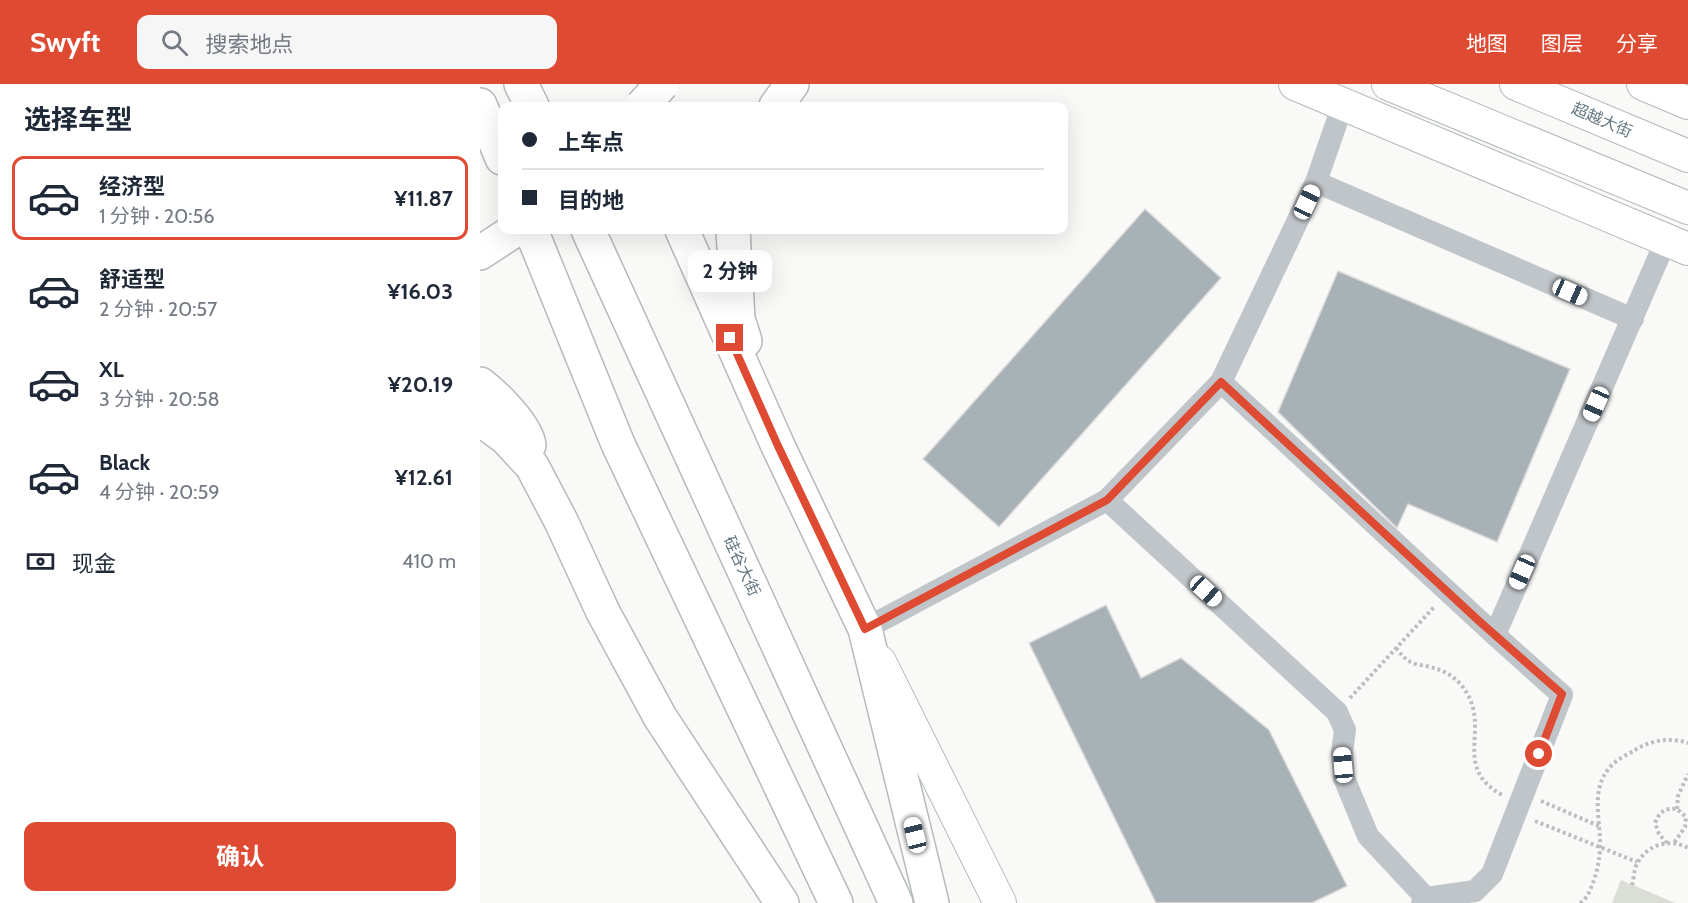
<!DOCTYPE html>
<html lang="zh">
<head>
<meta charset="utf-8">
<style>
	body { margin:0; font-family:Cabin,"Noto Sans SC",sans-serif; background:#f6f6f7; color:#1f2937; height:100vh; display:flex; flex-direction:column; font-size:22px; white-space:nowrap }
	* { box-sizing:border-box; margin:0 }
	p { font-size:20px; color:#747a83 }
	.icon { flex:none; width:33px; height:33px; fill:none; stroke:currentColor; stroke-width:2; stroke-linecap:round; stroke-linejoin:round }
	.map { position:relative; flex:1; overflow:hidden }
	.drawer { display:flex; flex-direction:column; background:#fff; width:480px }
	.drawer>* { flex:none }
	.top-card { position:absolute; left:18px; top:18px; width:570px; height:132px; border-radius:12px; box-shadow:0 6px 24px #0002; display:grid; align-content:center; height:132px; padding:0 24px; background:#fff }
	.end { position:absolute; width:27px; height:27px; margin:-14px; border:8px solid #df4b32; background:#fff; box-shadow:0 0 0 3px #fff }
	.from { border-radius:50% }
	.bubble { position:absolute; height:42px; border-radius:12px; background:#fff; box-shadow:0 6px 24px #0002; font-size:20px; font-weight:700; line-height:42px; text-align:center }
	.car { position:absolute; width:18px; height:36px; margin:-18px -9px; border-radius:8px; box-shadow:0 0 4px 2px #0007; background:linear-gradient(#fff 24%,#345 0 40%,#fff 0 76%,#345 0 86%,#fff 0) }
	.top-card b { display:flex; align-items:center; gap:21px; height:57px; font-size:22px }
	.top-card b+b { border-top:2px solid #e0e1e3 }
	.top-card i { width:15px; height:15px; background:#1f2937 }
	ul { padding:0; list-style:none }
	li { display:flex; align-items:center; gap:18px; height:84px; margin:0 12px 9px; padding:0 12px; border:3px solid transparent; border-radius:12px }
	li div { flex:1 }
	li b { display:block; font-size:22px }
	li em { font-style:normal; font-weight:700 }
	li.current { border-color:#df4b32 }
	li>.icon { width:54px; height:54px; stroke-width:1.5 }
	h2 { padding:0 24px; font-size:27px; line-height:72px }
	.pay { display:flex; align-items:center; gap:15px; height:66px; padding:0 24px; font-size:22px }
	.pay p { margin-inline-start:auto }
	.button { display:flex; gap:12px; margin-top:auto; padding:12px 24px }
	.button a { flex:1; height:69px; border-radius:12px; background:#df4b32; color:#fff; font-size:24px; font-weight:700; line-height:69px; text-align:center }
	header { display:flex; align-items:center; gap:36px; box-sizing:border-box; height:84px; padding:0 30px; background:#df4b32; color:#fff }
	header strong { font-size:28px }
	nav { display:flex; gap:33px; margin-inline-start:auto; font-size:21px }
	.search { width:420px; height:54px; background:#f6f6f7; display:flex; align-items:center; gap:15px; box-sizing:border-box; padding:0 21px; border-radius:12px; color:#747a83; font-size:22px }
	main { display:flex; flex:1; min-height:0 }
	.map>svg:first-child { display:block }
	.green { fill:#daded6 }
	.building { fill:#a7b1b6; stroke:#dbdbd9; stroke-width:1.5 }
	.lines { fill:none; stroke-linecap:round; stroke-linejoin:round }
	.secondary-casing { stroke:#b3b9bd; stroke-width:34 }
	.primary-casing { stroke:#b4babd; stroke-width:36 }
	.path { stroke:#bbbec1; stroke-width:4; stroke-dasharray:3 3; stroke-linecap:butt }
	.street { stroke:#c0c5c9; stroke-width:22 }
	.secondary { stroke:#fff; stroke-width:32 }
	.primary { stroke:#fff; stroke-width:33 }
	.primary-bridge-casing { stroke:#b4babd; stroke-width:36; stroke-linecap:butt }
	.primary-bridge { stroke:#fff; stroke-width:33 }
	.route { stroke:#df4b32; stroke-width:8 }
	.labels { text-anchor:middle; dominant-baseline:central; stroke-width:6; stroke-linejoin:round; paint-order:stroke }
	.street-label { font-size:16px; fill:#657781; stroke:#fff }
</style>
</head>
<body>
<header>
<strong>Swyft</strong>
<div class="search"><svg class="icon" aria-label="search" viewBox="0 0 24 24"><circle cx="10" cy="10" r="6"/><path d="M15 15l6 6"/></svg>搜索地点</div>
<nav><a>地图</a><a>图层</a><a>分享</a></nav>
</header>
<main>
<section class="drawer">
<h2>选择车型</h2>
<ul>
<li class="current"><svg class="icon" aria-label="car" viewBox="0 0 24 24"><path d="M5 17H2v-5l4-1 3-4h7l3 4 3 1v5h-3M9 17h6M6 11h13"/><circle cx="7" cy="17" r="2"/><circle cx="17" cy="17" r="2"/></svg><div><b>经济型</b><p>1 分钟 · 20:56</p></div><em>¥11.87</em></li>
<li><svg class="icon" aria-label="car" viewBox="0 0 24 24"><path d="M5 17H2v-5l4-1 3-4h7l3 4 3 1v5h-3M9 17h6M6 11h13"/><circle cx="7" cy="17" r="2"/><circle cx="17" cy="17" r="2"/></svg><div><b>舒适型</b><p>2 分钟 · 20:57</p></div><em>¥16.03</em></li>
<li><svg class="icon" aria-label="car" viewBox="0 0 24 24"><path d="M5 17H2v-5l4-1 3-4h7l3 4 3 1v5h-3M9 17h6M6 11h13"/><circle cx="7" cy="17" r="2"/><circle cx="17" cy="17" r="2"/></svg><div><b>XL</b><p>3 分钟 · 20:58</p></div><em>¥20.19</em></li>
<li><svg class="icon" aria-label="car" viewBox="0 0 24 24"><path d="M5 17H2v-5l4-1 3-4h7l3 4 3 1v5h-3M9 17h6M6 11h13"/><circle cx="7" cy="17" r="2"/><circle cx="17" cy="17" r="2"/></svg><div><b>Black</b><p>4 分钟 · 20:59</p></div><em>¥12.61</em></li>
</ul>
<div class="pay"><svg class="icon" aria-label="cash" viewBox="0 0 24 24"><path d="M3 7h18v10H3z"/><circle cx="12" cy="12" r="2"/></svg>现金<p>410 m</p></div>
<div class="button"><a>确认</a></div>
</section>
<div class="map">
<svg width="1208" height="819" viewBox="0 0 1208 819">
	<rect width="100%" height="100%" fill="#f9f9f7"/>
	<path class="green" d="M1141 796 1195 819H1132Z"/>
	<g class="building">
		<path d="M665 125 741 194 519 443 443 375Z"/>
		<path d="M858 187 1090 285 1017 458 928 420 917 444 798 328Z"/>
		<path d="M626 521 661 594 701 574 789 646 867 802 832 819H676L549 559Z"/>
	</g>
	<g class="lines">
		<g class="secondary-casing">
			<g id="secondary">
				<path d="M815 0 1208 165"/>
				<path d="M908 0 1208 124"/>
				<path d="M1036 0 1208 72"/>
				<path d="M1163 0 1208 19"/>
				<path d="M400 578 520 819"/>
			</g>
		</g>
		<g class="primary-casing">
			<g id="primary">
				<path d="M41 0 52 22"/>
				<path d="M0 21 22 74"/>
				<path d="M296 22 312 0"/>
				<path d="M51 146 138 360 356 819"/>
				<path d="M108 146 416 819"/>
				<path d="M202 146 298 362 385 545 452 819"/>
				<path d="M253 146 258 235 265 257"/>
				<path d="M0 169 35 146"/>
				<path d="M0 300C16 312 46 342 49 361"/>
				<path d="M0 335 26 354 52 382 81 437 123 528 180 633 302 819"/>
			</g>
		</g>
		<g class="path">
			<path d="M916 564C921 570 925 576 933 579 937 581 942 581 946 582 966 586 980 595 989 613 1007 649 974 684 1022 711"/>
			<path d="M870 614 955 522"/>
			<path d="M1061 717 1119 742"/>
			<path d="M1197 725 1198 712 1208 690"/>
			<path d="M1055 737 1157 778"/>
			<path d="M1187 759 1179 750 1175 739C1180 727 1185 724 1197 725L1206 733 1205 743 1194 759"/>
			<path d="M1152 801C1154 794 1154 784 1158 778 1168 760 1191 754 1208 764"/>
			<path d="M1100 819C1108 814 1111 804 1114 796 1118 784 1120 773 1120 760 1120 733 1110 703 1132 681 1138 675 1148 670 1155 666 1171 656 1190 653 1208 659"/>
		</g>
		<g class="street">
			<path d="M836 98 1153 235"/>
			<path d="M741 298 1015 551 1082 611 1012 790 995 807 946 814"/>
			<path d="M627 416 857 628 865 646 862 668 864 694 888 752 946 814 942 819"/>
			<path d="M385 545 627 416 741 298 836 98 863 20"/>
			<path d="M1015 551 1186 156"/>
		</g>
		<use href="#secondary" class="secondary"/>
		<use href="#primary" class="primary"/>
		<g class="primary-bridge-casing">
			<path id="primary-bridge" d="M162 22 182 0"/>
		</g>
		<use href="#primary-bridge" class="primary-bridge"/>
	</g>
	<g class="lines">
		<path class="route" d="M250 254 298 362 385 545 627 416 741 298 999 537 1082 610 1059 670"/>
	</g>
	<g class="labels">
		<g class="street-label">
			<text transform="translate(1122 36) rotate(23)">超越大街</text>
			<text transform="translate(262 482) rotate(65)">硅谷大街</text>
		</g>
	</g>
</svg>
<i class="end from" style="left:1059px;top:670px"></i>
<i class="end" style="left:250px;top:254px"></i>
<div class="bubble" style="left:208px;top:166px;width:84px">2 分钟</div>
<i class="car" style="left:827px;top:118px;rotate:25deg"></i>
<i class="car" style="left:1090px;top:208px;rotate:114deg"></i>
<i class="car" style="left:1116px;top:320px;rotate:204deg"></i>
<i class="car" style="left:1042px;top:488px;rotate:204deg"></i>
<i class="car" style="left:726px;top:507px;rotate:132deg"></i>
<i class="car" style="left:863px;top:681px;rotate:355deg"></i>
<i class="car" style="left:435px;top:751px;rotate:346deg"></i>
<div class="top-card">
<b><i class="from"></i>上车点</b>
<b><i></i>目的地</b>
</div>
</div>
</main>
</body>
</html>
